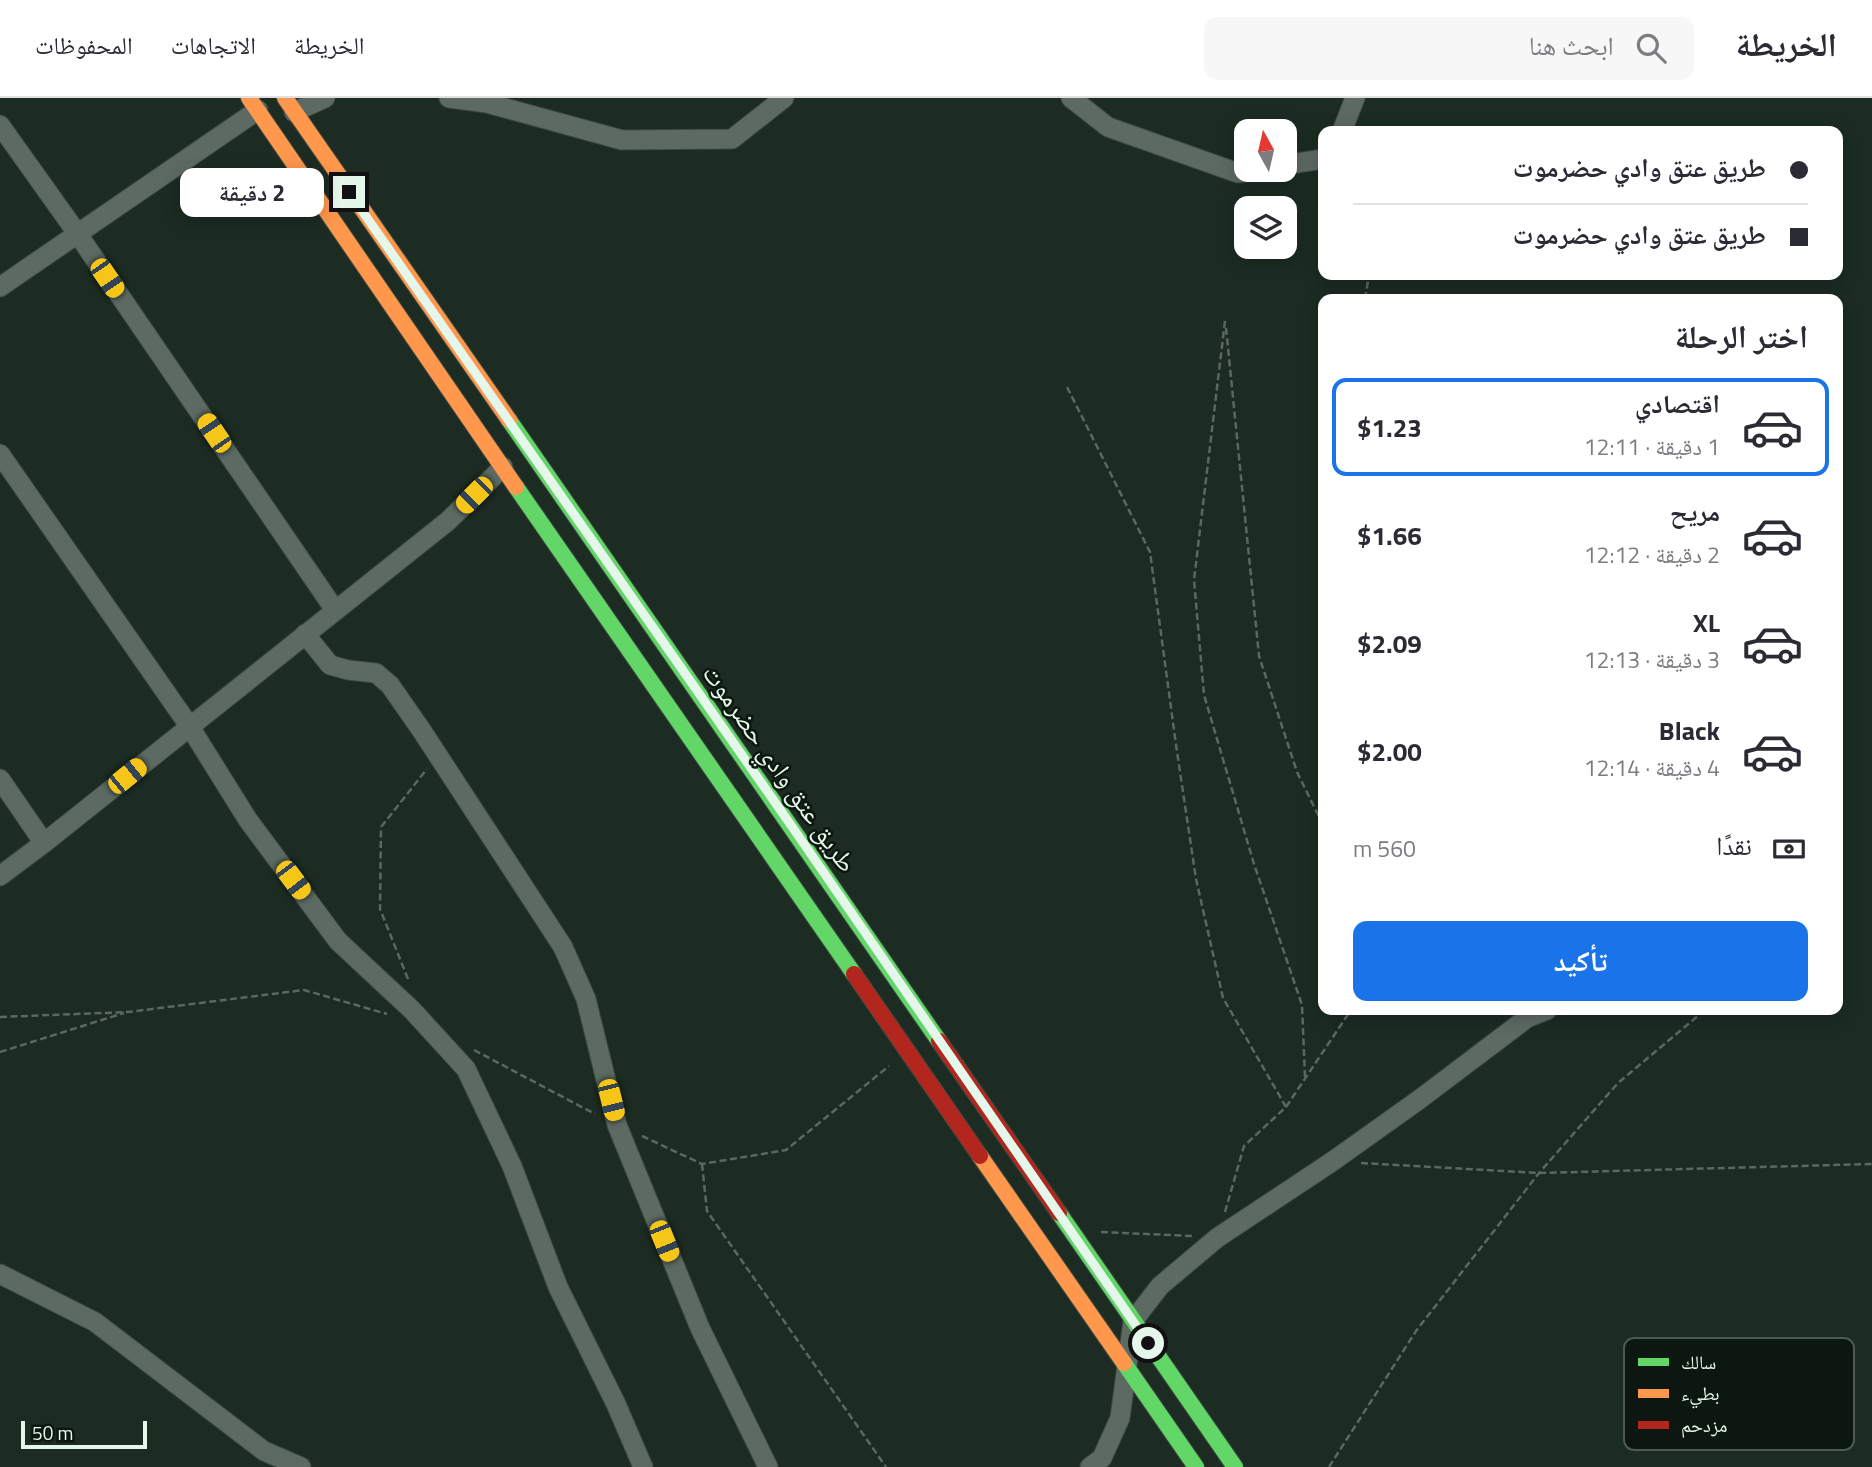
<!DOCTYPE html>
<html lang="ar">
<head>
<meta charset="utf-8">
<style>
	body { margin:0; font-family:"Titillium Web","Noto Naskh Arabic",sans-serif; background:#f7f7f7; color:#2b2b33; direction:rtl; height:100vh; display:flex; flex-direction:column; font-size:26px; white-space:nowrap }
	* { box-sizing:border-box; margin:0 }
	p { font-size:23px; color:#7c7c81 }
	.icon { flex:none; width:38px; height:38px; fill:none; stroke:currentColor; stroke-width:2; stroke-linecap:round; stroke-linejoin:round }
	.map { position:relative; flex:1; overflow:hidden; direction:ltr }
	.details { position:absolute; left:1318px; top:196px; width:525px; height:721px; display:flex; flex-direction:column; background:#fff; border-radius:14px; box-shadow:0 4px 18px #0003; direction:rtl }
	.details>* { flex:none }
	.banner { position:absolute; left:1318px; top:28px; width:525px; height:154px; border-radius:14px; box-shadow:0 4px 18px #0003; direction:rtl; display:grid; align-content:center; height:154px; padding:0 35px; background:#fff }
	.needle { width:46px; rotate:352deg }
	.controls { position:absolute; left:1234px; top:21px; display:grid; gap:14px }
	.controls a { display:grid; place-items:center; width:63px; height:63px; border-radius:14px; background:#fff; box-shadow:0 4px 18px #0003; font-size:35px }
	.scale { position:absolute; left:21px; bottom:18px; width:126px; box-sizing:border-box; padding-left:7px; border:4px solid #e5f7ea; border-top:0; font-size:19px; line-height:24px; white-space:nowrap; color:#e5f7ea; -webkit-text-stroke:5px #0b170f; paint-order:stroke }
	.end { position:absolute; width:32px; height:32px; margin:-16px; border:9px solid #e5f7ea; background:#111; box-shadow:0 0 0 4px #111 }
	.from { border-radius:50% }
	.bubble { position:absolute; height:49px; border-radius:14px; background:#fff; box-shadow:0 4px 18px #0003; font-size:23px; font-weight:700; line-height:49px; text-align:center; direction:rtl }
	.car { position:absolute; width:21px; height:42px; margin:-21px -10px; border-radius:9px; box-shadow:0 0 5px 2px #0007; background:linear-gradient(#f5c518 24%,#345 0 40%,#f5c518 0 76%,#345 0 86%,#f5c518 0) }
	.banner b { display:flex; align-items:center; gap:24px; height:66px; font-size:26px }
	.banner b+b { border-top:2px solid #e1e1e2 }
	.banner i { width:18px; height:18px; background:#2b2b33 }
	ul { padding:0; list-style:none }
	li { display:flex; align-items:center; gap:21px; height:98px; margin:0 14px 10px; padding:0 21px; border:4px solid transparent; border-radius:14px }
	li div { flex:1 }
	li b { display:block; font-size:26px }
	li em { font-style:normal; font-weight:700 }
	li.current { border-color:#1a73e8 }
	li>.icon { width:63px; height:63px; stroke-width:1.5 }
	h2 { padding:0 35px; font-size:32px; line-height:84px }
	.pay { display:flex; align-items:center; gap:18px; height:77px; padding:0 35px; font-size:26px }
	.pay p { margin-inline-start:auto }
	.cta { display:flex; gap:14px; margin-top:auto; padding:14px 35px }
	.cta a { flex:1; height:80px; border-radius:14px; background:#1a73e8; color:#fff; font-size:28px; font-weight:700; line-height:80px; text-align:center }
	header { display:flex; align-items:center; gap:42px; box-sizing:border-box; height:98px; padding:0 35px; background:#fff; border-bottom:2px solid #e1e1e2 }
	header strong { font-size:33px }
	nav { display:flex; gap:38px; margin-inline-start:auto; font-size:24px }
	.search { width:490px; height:63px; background:#f7f7f7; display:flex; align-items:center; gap:18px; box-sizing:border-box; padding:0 24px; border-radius:14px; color:#7c7c81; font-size:26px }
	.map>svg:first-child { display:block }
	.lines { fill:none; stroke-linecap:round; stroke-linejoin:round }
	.street-casing { stroke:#3b4940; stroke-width:21 }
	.fast-casing { stroke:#3b4940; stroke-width:18 }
	.slow-casing { stroke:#3b4940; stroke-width:18 }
	.jam-casing { stroke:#3b4940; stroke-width:18 }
	.path { stroke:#5b675f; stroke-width:2.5; stroke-dasharray:7 3.5; stroke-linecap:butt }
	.street { stroke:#5d6a62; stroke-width:19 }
	.fast { stroke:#63d668; stroke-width:16 }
	.slow { stroke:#ff974d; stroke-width:16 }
	.jam { stroke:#b3261e; stroke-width:16 }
	.route { stroke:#e5f7ea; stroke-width:9 }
	.labels { text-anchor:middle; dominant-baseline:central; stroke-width:5; stroke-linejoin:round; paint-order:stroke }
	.street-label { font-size:26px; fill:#e5f7ea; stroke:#0b170f }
	.key { fill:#0b170f; stroke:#4c5a51; stroke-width:2 }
	.key-label { font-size:19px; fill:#e5f7ea }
</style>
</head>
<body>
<header>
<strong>الخريطة</strong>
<div class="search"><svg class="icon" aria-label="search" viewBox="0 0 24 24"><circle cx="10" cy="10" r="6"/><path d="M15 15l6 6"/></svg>ابحث هنا</div>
<nav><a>الخريطة</a><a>الاتجاهات</a><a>المحفوظات</a></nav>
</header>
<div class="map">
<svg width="1872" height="1369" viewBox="0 0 1872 1369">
	<rect width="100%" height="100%" fill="#1c2c22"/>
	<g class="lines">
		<g class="street-casing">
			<g id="street">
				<path d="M449 0 487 5 622 42 732 41 784 0"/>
				<path d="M1071 0 1108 29 1238 75 1258 72"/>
				<path d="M294 14 325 0"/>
				<path d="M0 27 77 135 335 512"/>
				<path d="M1342 33 1355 0"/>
				<path d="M1284 67 1323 61"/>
				<path d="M0 189 258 12"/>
				<path d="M0 356 190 629 248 722 338 843 412 912 466 971 512 1068 558 1189 616 1306 643 1369"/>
				<path d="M305 536 330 567 348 572 376 575 390 587 422 633 563 849 586 901 617 1027 700 1230 768 1369"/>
				<path d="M0 681 44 745"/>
				<path d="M0 778 44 745 448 423 503 369"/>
				<path d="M0 1176 95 1224 264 1353 301 1369"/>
				<path d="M1090 1369 1102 1360 1120 1320 1133 1223 1160 1188 1217 1140 1333 1063 1420 1001 1527 920 1547 912"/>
			</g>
		</g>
		<g class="fast-casing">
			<g id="fast">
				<path d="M509 322 939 943"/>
				<path d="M516 389 854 876"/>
				<path d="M1059 1115 1235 1369"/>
				<path d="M1124 1265 1196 1369"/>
			</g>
		</g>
		<g class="slow-casing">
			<g id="slow">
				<path d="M249 0 516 389"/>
				<path d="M285 0 509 322"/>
				<path d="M980 1058 1124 1265"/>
			</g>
		</g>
		<g class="jam-casing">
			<g id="jam">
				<path d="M854 876 980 1058"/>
				<path d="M939 943 1059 1115"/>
			</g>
		</g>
		<g class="path">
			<path d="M1365 201 1369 177"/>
			<path d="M1225 223 1194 482 1204 597 1254 766 1302 907 1305 979"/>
			<path d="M1226 230 1259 558 1297 674 1323 727"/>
			<path d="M1067 289 1150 454 1176 647 1196 781 1223 900 1286 1009"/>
			<path d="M408 881 380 811 381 729 427 671"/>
			<path d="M0 919 128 914 304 892 387 916"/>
			<path d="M474 952 595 1016"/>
			<path d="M0 954 124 915"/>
			<path d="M642 1038 702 1066 786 1052 889 968"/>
			<path d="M1361 1065 1539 1075 1872 1066"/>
			<path d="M702 1066 707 1113 886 1369"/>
			<path d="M1225 1114 1244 1048 1286 1009 1351 912"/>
			<path d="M1101 1134 1192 1138"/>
			<path d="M1329 1369 1416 1233 1539 1075 1618 985 1705 912"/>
		</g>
		<use href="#street" class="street"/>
		<use href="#fast" class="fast"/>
		<use href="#slow" class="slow"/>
		<use href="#jam" class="jam"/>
	</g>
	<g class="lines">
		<path class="route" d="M349 94 802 743 1148 1245"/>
	</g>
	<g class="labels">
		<g class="street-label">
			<text transform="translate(780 670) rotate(55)">طريق عتق وادي حضرموت</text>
		</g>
	</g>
	<rect x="1624" y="1240" width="230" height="112" rx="10" class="key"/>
	<rect x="1638" y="1260" width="31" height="8" fill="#63d668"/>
	<rect x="1638" y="1291" width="31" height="9" fill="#ff974d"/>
	<rect x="1638" y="1323" width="31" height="8" fill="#b3261e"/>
	<g class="key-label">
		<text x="1681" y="1271">سالك</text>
		<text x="1681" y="1302">بطيء</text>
		<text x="1681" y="1334">مزدحم</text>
	</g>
</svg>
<div class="controls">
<a><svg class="needle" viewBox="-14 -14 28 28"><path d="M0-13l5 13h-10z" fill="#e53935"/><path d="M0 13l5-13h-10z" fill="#7c7c81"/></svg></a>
<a><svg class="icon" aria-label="layers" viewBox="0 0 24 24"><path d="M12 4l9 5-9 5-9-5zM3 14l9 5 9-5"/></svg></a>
</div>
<div class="scale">50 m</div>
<i class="end from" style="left:1148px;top:1245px"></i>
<i class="end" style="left:349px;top:94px"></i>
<div class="bubble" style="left:180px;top:70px;width:144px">2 دقيقة</div>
<i class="car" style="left:107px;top:180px;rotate:146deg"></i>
<i class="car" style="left:214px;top:335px;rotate:326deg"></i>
<i class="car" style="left:474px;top:397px;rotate:225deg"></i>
<i class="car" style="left:127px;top:678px;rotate:51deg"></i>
<i class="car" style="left:293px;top:782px;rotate:143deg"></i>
<i class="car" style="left:611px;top:1002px;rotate:166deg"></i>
<i class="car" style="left:664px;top:1143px;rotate:158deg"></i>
<div class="banner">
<b><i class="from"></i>طريق عتق وادي حضرموت</b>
<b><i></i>طريق عتق وادي حضرموت</b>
</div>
<section class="details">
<h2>اختر الرحلة</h2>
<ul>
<li class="current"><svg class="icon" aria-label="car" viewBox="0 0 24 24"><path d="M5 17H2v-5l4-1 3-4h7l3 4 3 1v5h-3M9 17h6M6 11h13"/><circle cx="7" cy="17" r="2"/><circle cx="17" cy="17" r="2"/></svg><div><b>اقتصادي</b><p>1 دقيقة · 12:11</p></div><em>$1.23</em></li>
<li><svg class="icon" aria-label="car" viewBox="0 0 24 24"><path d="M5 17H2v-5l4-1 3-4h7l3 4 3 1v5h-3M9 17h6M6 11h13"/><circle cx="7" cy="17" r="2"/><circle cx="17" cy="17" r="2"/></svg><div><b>مريح</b><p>2 دقيقة · 12:12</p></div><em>$1.66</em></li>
<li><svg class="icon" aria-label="car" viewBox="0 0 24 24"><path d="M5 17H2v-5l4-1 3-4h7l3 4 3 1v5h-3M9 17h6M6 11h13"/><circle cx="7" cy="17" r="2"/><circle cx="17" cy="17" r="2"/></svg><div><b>XL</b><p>3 دقيقة · 12:13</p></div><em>$2.09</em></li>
<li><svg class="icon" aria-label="car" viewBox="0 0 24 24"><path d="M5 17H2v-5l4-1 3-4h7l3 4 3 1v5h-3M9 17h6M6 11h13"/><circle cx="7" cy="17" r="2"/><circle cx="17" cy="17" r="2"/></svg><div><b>Black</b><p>4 دقيقة · 12:14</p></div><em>$2.00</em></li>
</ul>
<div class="pay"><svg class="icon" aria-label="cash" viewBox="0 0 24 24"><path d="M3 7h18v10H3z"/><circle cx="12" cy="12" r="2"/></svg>نقدًا<p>560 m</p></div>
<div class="cta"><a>تأكيد</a></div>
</section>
</div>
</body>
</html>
